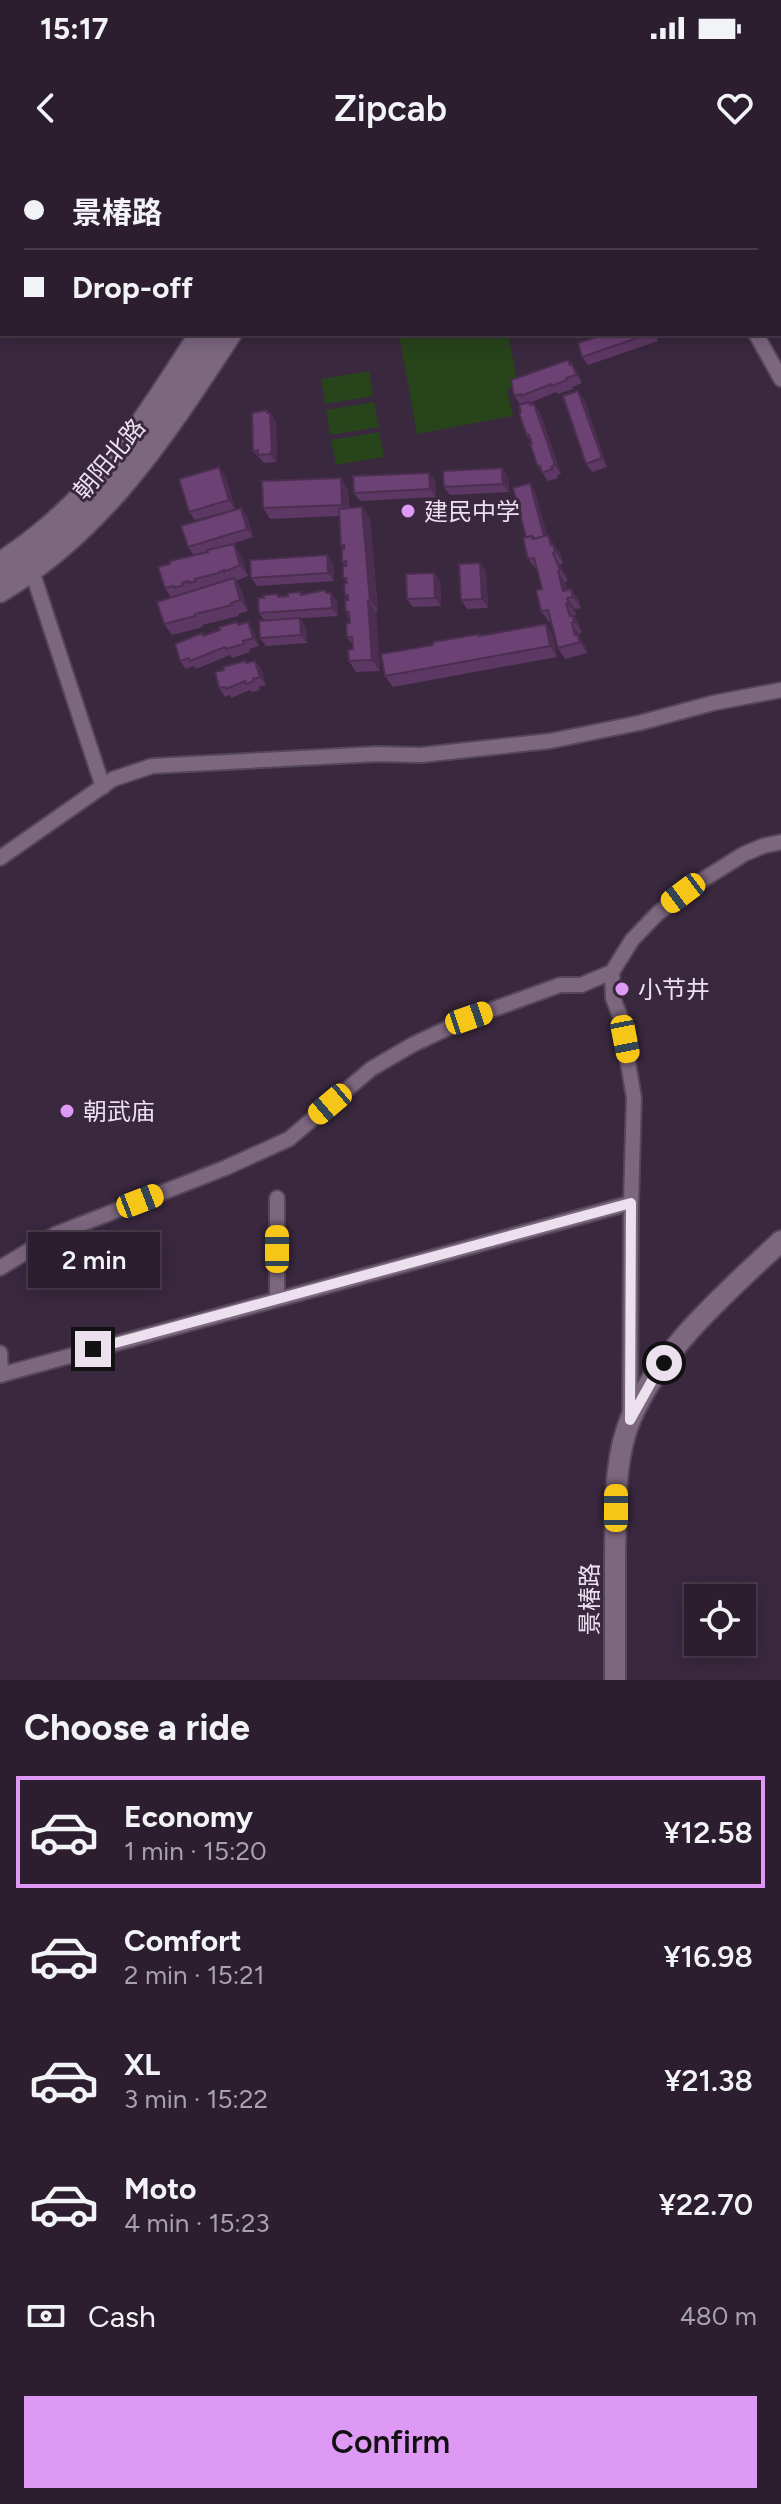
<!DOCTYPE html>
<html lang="en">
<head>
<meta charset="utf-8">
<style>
	body { margin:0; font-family:Figtree,"Noto Sans SC",sans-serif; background:#342736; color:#f1f3f6; height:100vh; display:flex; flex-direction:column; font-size:30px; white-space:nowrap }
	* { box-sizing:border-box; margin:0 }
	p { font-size:26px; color:#a6a2aa }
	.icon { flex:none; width:44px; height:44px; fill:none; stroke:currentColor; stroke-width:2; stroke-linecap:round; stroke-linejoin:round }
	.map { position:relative; height:1520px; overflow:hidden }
	.panel { display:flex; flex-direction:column; background:#2c1e2e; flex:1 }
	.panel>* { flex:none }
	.guide { position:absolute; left:0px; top:0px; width:782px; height:176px; box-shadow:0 4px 20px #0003,0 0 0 2px #483c4a; display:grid; align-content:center; height:176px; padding:0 24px; background:#2c1e2e }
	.fabs { position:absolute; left:684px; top:1424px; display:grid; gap:16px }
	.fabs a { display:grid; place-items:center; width:72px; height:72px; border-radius:0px; background:#2c1e2e; box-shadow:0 4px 20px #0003,0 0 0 2px #483c4a; font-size:40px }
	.end { position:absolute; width:36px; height:36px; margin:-18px; border:10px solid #ece0ee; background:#111; box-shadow:0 0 0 4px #111 }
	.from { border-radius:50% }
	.bubble { position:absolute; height:56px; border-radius:0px; background:#2c1e2e; box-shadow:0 4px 20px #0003,0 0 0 2px #483c4a; font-size:26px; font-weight:600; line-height:56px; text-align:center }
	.car { position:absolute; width:24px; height:48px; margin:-24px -12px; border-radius:10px; box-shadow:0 0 6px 2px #0007; background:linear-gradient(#f5c518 24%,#345 0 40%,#f5c518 0 76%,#345 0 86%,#f5c518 0) }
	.guide b { display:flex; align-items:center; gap:28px; height:76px; font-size:30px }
	.guide b+b { border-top:2px solid #483c4a }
	.guide i { width:20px; height:20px; background:#f1f3f6 }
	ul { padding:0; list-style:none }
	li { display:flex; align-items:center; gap:24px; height:112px; margin:0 16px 12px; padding:0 8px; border:4px solid transparent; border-radius:0px }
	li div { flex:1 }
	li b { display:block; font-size:30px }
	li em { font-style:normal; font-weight:600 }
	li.active { border-color:#dd99f4 }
	li>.icon { width:72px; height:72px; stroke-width:1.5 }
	h2 { padding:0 24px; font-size:36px; line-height:96px }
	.pay { display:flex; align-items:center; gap:20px; height:88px; padding:0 24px; font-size:30px }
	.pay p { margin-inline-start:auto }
	.action { display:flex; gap:16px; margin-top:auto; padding:16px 24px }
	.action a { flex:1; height:92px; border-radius:0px; background:#dd99f4; color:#111; font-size:32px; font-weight:600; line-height:92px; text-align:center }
	.status { display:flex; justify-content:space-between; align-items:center; height:56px; padding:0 40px; background:#2c1e2e; direction:ltr }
	.status svg { height:22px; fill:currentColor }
	header { display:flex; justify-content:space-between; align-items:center; height:104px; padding:0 24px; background:#2c1e2e; font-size:36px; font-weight:600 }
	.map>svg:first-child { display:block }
	.green { fill:#27441b }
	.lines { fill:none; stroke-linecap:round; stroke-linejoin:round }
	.street-casing { stroke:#564659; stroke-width:18 }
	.secondary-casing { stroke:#564659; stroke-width:24 }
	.street { stroke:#7c677f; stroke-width:14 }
	.secondary { stroke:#7c677f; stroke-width:20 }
	.wall { fill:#5d3864 }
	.shaded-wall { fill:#4c2e51 }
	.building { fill:#6c4174; stroke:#4c2e51; stroke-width:2 }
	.route { stroke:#ece0ee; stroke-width:10 }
	.poi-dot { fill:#dd99f4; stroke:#3a283e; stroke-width:3 }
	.labels { text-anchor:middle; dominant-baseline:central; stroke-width:6; stroke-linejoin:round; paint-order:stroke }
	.street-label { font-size:24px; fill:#ece0ee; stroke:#3a283e }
	.poi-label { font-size:24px; fill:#ece0ee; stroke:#3a283e; text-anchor:start }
</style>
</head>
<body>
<div class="status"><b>15:17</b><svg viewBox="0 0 49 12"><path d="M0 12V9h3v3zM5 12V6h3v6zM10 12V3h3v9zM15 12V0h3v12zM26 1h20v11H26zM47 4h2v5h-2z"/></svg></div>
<header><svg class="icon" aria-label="back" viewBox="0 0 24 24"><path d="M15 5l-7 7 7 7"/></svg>Zipcab<svg class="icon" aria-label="heart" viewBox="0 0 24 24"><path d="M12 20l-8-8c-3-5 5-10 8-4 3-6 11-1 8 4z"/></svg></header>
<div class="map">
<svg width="781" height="1520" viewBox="0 0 781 1520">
	<rect width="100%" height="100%" fill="#3a283e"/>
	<g class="green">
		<path d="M399 174H508L518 225 507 230 513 256 417 274Z"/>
		<path d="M369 211 373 236 325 244 321 219Z"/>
		<path d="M374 242 379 267 330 275 326 250Z"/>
		<path d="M379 272 384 297 336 305 331 280Z"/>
	</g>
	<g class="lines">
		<g class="street-casing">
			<g id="street">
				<path d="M673 0 674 2"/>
				<path d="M314 2 315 0"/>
				<path d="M0 27 2 28"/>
				<path d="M756 174 781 219"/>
				<path d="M0 399C93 338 137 265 196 174"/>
				<path d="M32 411 103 627"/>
				<path d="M0 698 113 619 152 606 377 594 421 595 550 581 639 563 713 543 781 530"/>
				<path d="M277 1038V1139"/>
				<path d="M0 1108 56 1074 225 1008 289 979 371 909 412 885 469 858 560 825H581L612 812"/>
				<path d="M0 1193 1 1215"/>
				<path d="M0 1215 631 1043"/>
				<path d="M630 1255 631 1043 634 938 620 856 613 838 612 812 632 780 658 753 696 724 744 694 763 686 781 682"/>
			</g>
		</g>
		<g class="secondary-casing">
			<g id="secondary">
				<path d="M329 2 330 0"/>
				<path d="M346 2 347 0"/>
				<path d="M0 415C96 353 153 267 215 174"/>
				<path d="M0 432C105 369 166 273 231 174"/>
				<path d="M615 1520C615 1479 615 1438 615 1397 616 1352 613 1300 631 1258 662 1187 726 1133 781 1081"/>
			</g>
		</g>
		<use href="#street" class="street"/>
		<use href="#secondary" class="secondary"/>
	</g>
	<g class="wall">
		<path d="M680 0H781V31L780 32V2H681Z"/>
		<path d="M572 174H591L576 179Z"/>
		<path d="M605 174H655L658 181 588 205 582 197Z"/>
		<path d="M568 200 578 213 582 223 572 227 573 229 558 234 556 232 530 243 540 252 561 314 557 315 558 318 548 321 538 307 532 284 527 276 520 244 514 236Z"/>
		<path d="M584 239 607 307 592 312 586 304Z"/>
		<path d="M267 250 276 261 277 298 276 302 264 303 253 291Z"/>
		<path d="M219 307 225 315 235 349 195 360 189 352Z"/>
		<path d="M429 313 435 321 436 337 360 341 354 333Z"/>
		<path d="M508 316 509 332 450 335 444 327Z"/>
		<path d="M348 329 349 348 362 347 370 358 378 451H376L380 511 356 512 349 501 353 489 352 484 347 477 350 463 349 458 346 452 348 440 345 435 347 423 343 418 345 406 342 402 344 389 341 386 339 356 270 359 263 348Z"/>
		<path d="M535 331 547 376 561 395 563 403 560 404 568 421 565 422 567 430 579 440 581 448 575 449 576 455H574L580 467 582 473 579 474 580 479 585 485 587 493 565 499 558 488 551 462H549L541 451 542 429 537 410 528 399 526 377Z"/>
		<path d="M241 348 247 356 253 377 225 386 241 395 248 416 236 421 241 429 248 451 238 454 239 456 202 465 203 467 172 475 164 464 171 437 165 428 208 392V391L194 395 188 387Z"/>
		<path d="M327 395 333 403 334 421 257 426 251 418Z"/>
		<path d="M480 403 486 411 488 448 467 449 461 440Z"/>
		<path d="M440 421 441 446 413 447 407 439Z"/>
		<path d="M325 430 337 441 338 456 288 459 306 467 307 483 266 486 260 478 265 461 259 453 264 438 277 434 279 436 302 435Z"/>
		<path d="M237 462 239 464 253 470 259 486 249 489 250 492 232 498 230 495 196 509 194 506 186 509 180 501 203 475 220 470Z"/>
		<path d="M546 464 553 475 557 497 393 527 385 516 433 485Z"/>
		<path d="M245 501 247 503 255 501 261 509 266 525 259 527 260 530 252 532 250 530 231 538 230 535 225 537 219 528 224 510Z"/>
	</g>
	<g class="shaded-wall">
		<path d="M404 0H416L415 2H402Z"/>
		<path d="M568 200 578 213 582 223 570 205Z"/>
		<path d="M578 231 584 239 607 307 602 298Z"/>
		<path d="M534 244 540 252 561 314 555 305Z"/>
		<path d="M267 250 276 261 277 298 276 302 270 294Z"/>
		<path d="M219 307 225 315 235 349 229 340Z"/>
		<path d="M502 308 508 316 509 332 503 324Z"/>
		<path d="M429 313 435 321 436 337 430 329Z"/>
		<path d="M341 318 348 329 349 356 342 345Z"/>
		<path d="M530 323 535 331 551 388 545 379Z"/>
		<path d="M362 347 370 358 378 451 370 441Z"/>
		<path d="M241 348 247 356 253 377 247 369Z"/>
		<path d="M548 375 561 395 563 403 551 385Z"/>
		<path d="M234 384 241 395 248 416 240 405Z"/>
		<path d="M553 393 560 404 568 421 560 410Z"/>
		<path d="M327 395 333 403 334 421 328 413Z"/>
		<path d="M480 403 486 411 488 448 482 439Z"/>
		<path d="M558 411 565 422 569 438 563 431Z"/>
		<path d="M434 413 440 421 441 446 435 438Z"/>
		<path d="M234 418 241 429 248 451 240 440Z"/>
		<path d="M571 429 579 440 581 448 573 437Z"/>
		<path d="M331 433 337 441 338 456 332 448Z"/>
		<path d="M567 438 575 449 576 455 568 444Z"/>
		<path d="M368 441 376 451 380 511 372 500Z"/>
		<path d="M566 444 580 467 582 473 570 456Z"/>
		<path d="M300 458 306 467 307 483 301 475Z"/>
		<path d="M248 462 253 470 259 486 253 478Z"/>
		<path d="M572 463 579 474 580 479 585 485 587 493 575 475Z"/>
		<path d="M546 464 553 475 557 497 550 486Z"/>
		<path d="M255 501 261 509 266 525 260 517Z"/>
	</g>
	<g class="building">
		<path d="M377 0H404L402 2H376Z"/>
		<path d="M488 0H504L503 2H489Z"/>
		<path d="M513 0H524L527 2H512Z"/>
		<path d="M680 0H727L728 2H681Z"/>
		<path d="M727 0H768L763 2H728Z"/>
		<path d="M780 4H781L780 25Z"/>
		<path d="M605 174H649L582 197 578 183Z"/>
		<path d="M568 200 570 205 572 204 576 215 566 218 567 220 552 226 551 224 521 236V234L514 236 511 220Z"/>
		<path d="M578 231 602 298 586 304 563 236Z"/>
		<path d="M529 242 530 245 534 244 555 305 551 307 552 309 542 313 540 306 538 307 530 284H532L529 275 527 276 519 253 521 252 519 245Z"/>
		<path d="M267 250V253H270L272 290 270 294 258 295V290L253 291 252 253Z"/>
		<path d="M219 307 229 340 189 352 179 319Z"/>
		<path d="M502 308 503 324 444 327 443 311Z"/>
		<path d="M429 313 430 329 354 333 353 316Z"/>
		<path d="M341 318 342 345 263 348 262 321Z"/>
		<path d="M530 323 544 376 534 379 532 376 526 377 513 328Z"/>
		<path d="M362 347 370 441H368L372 500 349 501 348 490 353 489 352 477H347L346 464 350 463 349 452H346L345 440H348V435H345L344 423H347L346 418H343V406H346V401L342 402V389H344V385L341 386 339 349Z"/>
		<path d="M241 348 247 369 188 387 181 366Z"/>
		<path d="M548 375 551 385 553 384 555 392 553 393 560 410 558 411 563 431 571 429 573 437 567 438 568 444H566L570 456H573L574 462 572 463 575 475 577 474 580 482 558 488 548 450 541 451 536 430 542 429 534 398 528 399 523 378 532 376 533 379Z"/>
		<path d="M234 384 240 405 224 412V410L219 412V413L195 419 196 421 188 423V421L182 423 183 425 175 428 174 426 165 428 158 407 170 404V401L208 392 207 390Z"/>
		<path d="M327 395 328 413 251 418 250 400Z"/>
		<path d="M480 403 482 439 461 440 459 404Z"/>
		<path d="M434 413 435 438 407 439 406 414Z"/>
		<path d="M234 418 240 440 231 443 232 445 195 454V456L164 464 157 442Z"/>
		<path d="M325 430 326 433H331L332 448 259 453 258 438H264L263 435 277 434 278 437 288 436V433L301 432V435Z"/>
		<path d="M300 458 301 475 260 478 259 461Z"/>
		<path d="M237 462 238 465 248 462 253 478 243 481 244 484 226 489 225 487 190 501 189 498 180 501 175 484 202 473 203 476 220 470 219 467Z"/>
		<path d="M546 464 550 486 385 516 381 494 433 485V482L479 474V476Z"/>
		<path d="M245 501 246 503 255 501 260 517 253 519 254 521 246 524 245 521 226 529 225 527 219 528 215 512 224 510 223 507Z"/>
	</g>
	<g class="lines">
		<path class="route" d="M93 1189 631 1043 630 1260 654 1217 664 1203"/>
	</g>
	<g class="poi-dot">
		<circle cx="408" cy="351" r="8"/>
		<circle cx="622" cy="829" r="8"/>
		<circle cx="67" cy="951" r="8"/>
	</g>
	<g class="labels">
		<g class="street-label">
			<text transform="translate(109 299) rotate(-50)">朝阳北路</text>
			<text transform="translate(589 1439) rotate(-90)">景椿路</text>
		</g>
		<g class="poi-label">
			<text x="424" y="351">建民中学</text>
			<text x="638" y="829">小节井</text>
			<text x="83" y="951">朝武庙</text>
		</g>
	</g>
</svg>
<div class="fabs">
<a><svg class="icon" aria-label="locate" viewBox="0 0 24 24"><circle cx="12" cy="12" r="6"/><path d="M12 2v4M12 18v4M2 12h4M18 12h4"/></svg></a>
</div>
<i class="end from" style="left:664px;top:1203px"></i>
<i class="end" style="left:93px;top:1189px"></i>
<div class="bubble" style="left:28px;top:1072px;width:132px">2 min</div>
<i class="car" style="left:683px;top:733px;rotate:233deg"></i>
<i class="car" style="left:469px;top:858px;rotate:71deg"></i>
<i class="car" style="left:625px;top:879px;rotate:169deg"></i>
<i class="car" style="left:330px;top:944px;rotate:230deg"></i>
<i class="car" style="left:140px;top:1041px;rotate:69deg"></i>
<i class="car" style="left:277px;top:1089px;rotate:0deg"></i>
<i class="car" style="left:616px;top:1348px;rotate:0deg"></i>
<div class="guide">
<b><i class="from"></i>景椿路</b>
<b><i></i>Drop-off</b>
</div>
</div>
<section class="panel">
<h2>Choose a ride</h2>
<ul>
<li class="active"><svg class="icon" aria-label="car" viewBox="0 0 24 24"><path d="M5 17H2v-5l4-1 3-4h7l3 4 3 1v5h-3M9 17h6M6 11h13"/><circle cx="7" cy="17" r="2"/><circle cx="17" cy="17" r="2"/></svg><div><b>Economy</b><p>1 min · 15:20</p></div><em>¥12.58</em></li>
<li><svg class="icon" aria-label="car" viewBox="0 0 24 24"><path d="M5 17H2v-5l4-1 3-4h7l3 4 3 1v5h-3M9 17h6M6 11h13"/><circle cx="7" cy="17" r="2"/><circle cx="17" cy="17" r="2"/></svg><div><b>Comfort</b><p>2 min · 15:21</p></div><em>¥16.98</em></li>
<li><svg class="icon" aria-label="car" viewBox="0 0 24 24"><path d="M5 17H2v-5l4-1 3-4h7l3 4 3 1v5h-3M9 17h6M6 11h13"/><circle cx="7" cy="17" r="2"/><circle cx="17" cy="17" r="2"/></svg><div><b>XL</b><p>3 min · 15:22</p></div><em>¥21.38</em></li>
<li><svg class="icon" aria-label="car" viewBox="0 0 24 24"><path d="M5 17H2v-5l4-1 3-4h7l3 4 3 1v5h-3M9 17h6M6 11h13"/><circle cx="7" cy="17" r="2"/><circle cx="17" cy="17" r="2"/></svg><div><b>Moto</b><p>4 min · 15:23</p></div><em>¥22.70</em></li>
</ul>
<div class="pay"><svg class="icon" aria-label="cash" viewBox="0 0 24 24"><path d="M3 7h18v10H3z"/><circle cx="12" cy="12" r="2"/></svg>Cash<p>480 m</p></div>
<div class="action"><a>Confirm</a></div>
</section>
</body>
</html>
